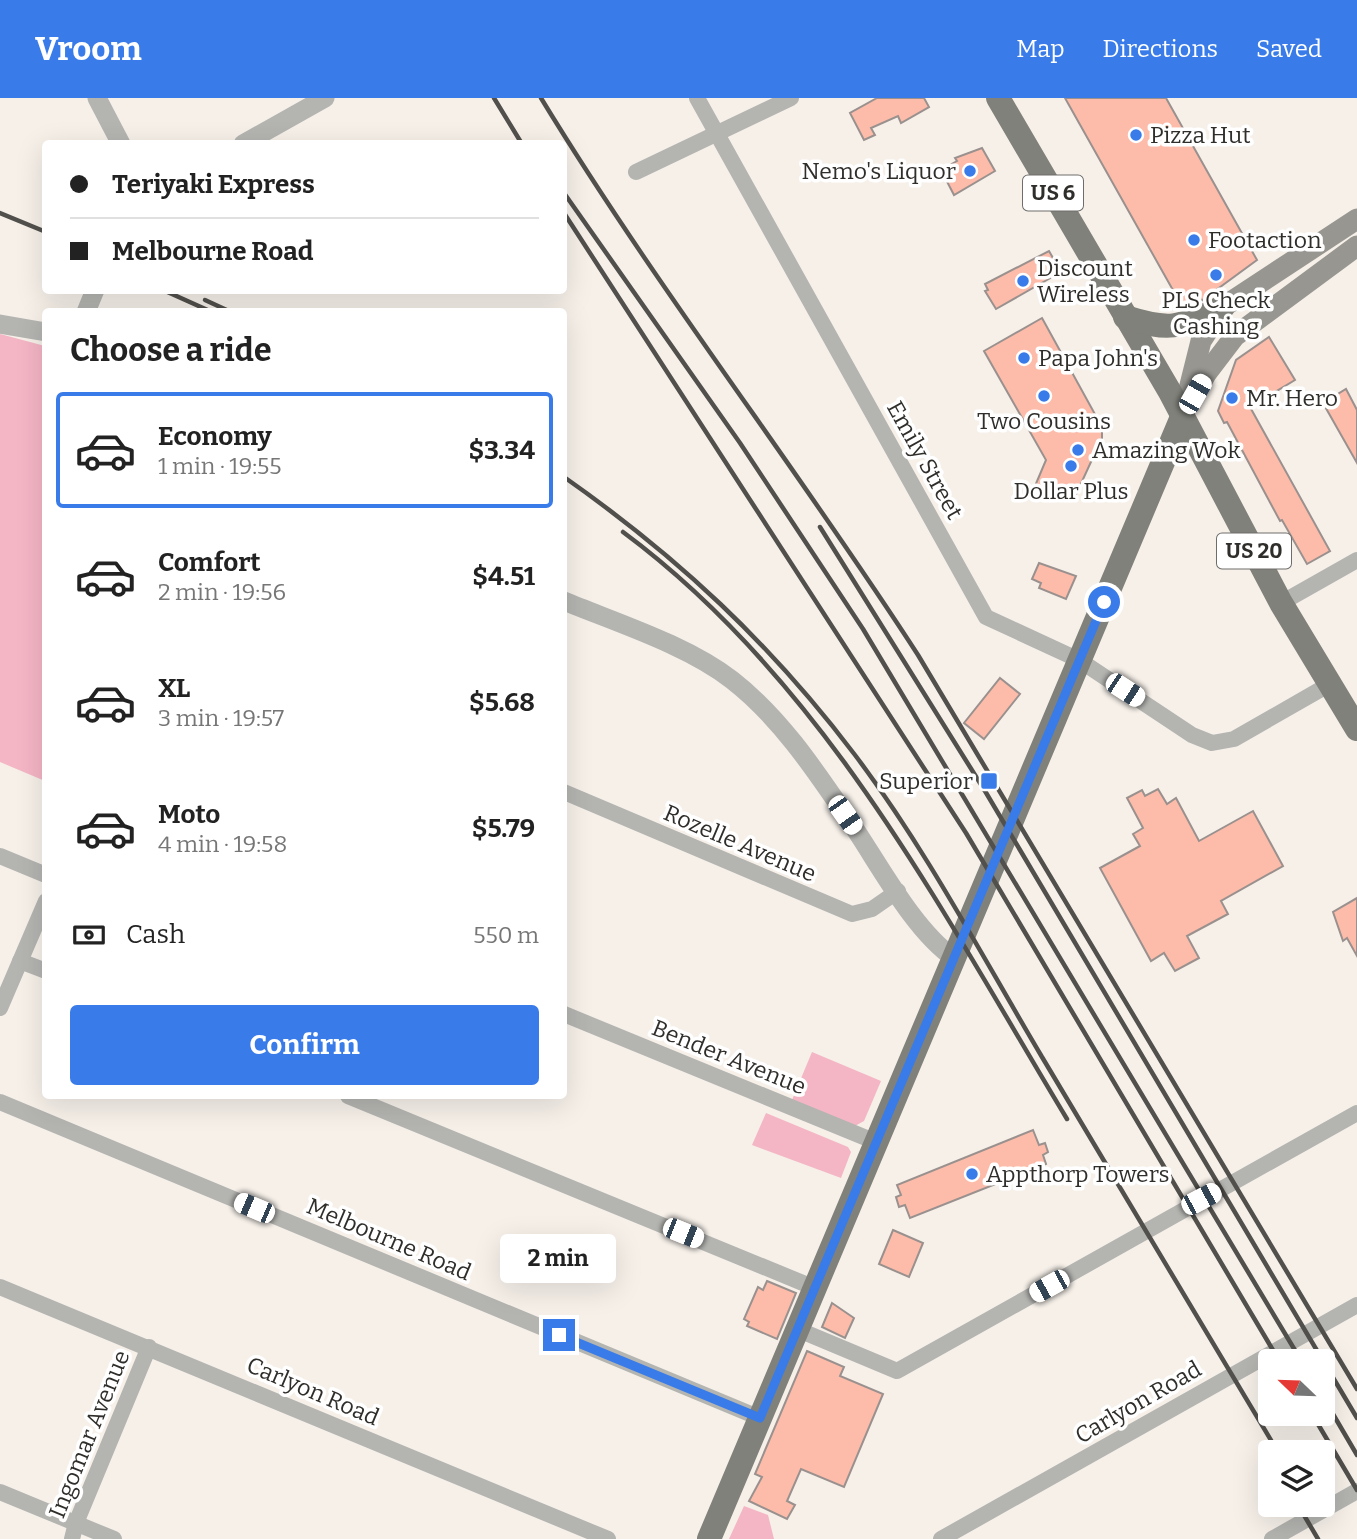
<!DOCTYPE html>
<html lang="en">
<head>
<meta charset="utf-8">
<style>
	body { margin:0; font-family:Bitter,serif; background:#f2f2f2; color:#222; height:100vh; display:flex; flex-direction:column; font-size:26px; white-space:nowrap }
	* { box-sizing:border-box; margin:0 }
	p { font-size:23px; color:#767676 }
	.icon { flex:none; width:38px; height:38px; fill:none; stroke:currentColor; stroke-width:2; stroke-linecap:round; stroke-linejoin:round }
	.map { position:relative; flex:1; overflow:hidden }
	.drawer { position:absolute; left:42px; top:210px; width:525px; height:791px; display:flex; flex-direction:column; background:#fff; border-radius:7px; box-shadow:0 7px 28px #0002 }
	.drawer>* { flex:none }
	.hud { position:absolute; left:42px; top:42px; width:525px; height:154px; border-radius:7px; box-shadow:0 7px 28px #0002; display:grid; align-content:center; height:154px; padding:0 28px; background:#fff }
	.needle { width:46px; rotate:293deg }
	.fabs { position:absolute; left:1258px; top:1251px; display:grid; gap:14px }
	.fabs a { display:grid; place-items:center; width:77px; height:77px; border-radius:7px; background:#fff; box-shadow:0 7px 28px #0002; font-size:35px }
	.end { position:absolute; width:32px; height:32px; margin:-16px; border:9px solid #387be9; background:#fff; box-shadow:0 0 0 4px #fff }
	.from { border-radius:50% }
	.bubble { position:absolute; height:49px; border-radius:7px; background:#fff; box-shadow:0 7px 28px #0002; font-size:23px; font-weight:700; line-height:49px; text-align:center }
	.car { position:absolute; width:21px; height:42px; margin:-21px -10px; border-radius:9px; box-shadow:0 0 5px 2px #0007; background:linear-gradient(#fff 24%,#345 0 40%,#fff 0 76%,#345 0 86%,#fff 0) }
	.hud b { display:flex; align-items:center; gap:24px; height:66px; font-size:26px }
	.hud b+b { border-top:2px solid #e0e0e0 }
	.hud i { width:18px; height:18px; background:#222 }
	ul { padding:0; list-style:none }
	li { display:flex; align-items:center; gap:21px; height:116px; margin:0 14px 10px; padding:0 14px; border:4px solid transparent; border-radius:7px }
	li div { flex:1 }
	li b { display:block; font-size:26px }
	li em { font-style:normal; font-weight:700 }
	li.active { border-color:#387be9 }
	li>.icon { width:63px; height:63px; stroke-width:1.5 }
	h2 { padding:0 28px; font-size:32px; line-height:84px }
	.pay { display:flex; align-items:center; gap:18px; height:77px; padding:0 28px; font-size:26px }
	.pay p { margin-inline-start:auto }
	.cta { display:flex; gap:14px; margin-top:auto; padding:14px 28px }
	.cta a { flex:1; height:80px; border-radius:7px; background:#387be9; color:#fff; font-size:28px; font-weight:700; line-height:80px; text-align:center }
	header { display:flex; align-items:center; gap:42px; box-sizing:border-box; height:98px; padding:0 35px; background:#387be9; color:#fff }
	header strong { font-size:33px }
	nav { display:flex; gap:38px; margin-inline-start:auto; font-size:24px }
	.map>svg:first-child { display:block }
	.green { fill:#f4b5c5 }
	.building { fill:#fdbca9; stroke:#9a918f; stroke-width:2 }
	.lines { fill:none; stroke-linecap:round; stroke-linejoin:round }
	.minor { stroke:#b4b4b1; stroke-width:16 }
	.tertiary { stroke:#b4b4b1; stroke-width:19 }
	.secondary { stroke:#979691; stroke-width:21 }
	.primary { stroke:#81817b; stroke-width:24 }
	.rail { stroke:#52504c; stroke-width:4.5 }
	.route { stroke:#387be9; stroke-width:9 }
	.poi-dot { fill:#387be9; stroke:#fff; stroke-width:2.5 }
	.labels { text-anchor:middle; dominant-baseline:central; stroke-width:7; stroke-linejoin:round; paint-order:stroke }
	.shield { fill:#fff; stroke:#6e6d6b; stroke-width:2 }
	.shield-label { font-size:21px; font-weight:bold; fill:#302e2b }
	.poi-label { font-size:23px; fill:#302e2b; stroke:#fff; text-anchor:start }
	.street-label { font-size:23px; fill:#302e2b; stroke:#fff }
</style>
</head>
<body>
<header>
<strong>Vroom</strong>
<nav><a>Map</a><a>Directions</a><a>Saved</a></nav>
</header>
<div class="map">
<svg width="1357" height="1441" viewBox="0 0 1357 1441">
	<rect width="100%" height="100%" fill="#f6f0e9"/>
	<g class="green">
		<path d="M0 236 45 248V683L0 664Z"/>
		<path d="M812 954 881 983 864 1023 855 1028 792 1002Z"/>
		<path d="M766 1015 848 1049 851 1054 841 1080 752 1047Z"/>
		<path d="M744 1408 768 1417 774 1441H729Z"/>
	</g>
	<g class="building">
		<path d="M877 0H924L929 9 901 25 898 18 871 30 875 37 864 42 850 15Z"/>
		<path d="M1065 0H1166L1257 162 1201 203 1183 210Z"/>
		<path d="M982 50 995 73 954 97 941 72 957 63 955 60Z"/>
		<path d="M1049 153 1061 174 996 211 985 193 988 192 985 186Z"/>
		<path d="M1042 220 1102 329V340L1073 403 1035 388 1046 362 984 253Z"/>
		<path d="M1269 239 1295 282 1250 309 1330 453 1307 466 1282 422 1280 423 1227 324 1224 325 1218 313 1236 262Z"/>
		<path d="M1346 291 1357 312V365L1323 305Z"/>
		<path d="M1039 465 1076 478 1066 501 1039 490 1041 485 1032 481Z"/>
		<path d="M1000 580 1020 596 984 641 964 625Z"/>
		<path d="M1158 691 1167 706 1176 700 1199 743 1253 713 1283 768 1221 803 1228 816 1187 838 1199 860 1175 873 1164 855 1151 863 1100 770 1140 748 1133 736 1143 730 1127 700 1142 692 1145 698Z"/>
		<path d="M1357 800V858L1347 840 1343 843 1333 814Z"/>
		<path d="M1033 1032 1039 1047 1045 1045 1048 1054 1043 1057 1046 1066 910 1120 905 1107 899 1109 896 1099 901 1097 897 1087Z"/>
		<path d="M893 1132 923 1145 909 1179 879 1166Z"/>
		<path d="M767 1183 796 1195 777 1241 747 1228 749 1224 744 1221 758 1189 763 1192Z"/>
		<path d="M832 1205 854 1220 845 1240 822 1229Z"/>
		<path d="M807 1253 844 1269 840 1278 883 1296 844 1389 801 1371 787 1403 795 1407 787 1421 749 1403 762 1379 755 1376Z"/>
	</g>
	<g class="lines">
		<g class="minor">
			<path d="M697 0 986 519 1079 562 1192 637 1212 645 1234 641 1330 586"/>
			<path d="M636 74 791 0"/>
			<path d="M1281 505 1357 462"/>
			<path d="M564 694 852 816 872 811 898 793"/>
			<path d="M0 758 46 777"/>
			<path d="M20 863 46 873"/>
			<path d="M0 910 46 803"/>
			<path d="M564 916 876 1044"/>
			<path d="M348 998 815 1190"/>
			<path d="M0 1004 760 1320"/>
			<path d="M0 1189 608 1441"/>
			<path d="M799 1232 897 1273 1357 1015"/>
			<path d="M0 1394 114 1441"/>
			<path d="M72 1441 76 1425 149 1249"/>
			<path d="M941 1441 1357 1207"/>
			<path d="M1272 1441 1357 1393"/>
		</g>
		<g class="tertiary">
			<path d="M97 0 121 46"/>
			<path d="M243 46 325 0"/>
			<path d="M86 214 95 192"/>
			<path d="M0 226 46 234"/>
			<path d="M564 503C617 525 687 547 732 582 781 620 817 675 851 725 879 766 914 833 954 860"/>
		</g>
		<g class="secondary">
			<path d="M1191 302 1206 276 1235 238 1357 148"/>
			<path d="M1182 319 1201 243 1223 209 1357 121"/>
		</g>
		<g class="primary">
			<path d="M998 0 1170 294 1281 505 1357 631"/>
			<path d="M1125 219C1172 234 1179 229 1223 209"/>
			<path d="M709 1441 1182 319"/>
		</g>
		<g class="rail">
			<path d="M494 0 522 46"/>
			<path d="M541 0C658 192 796 368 918 557L1357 1291"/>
			<path d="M564 95 740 345 863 531 1302 1264"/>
			<path d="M0 115 46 134"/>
			<path d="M564 115 966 735 1280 1264"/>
			<path d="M163 192 212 214"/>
			<path d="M205 202 231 214"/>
			<path d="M564 379C678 459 770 545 855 657 926 751 982 858 1042 959 1121 1091 1200 1223 1278 1354"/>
			<path d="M820 429 985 693 1357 1320"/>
			<path d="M623 434C824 583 941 812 1067 1021"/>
			<path d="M1323 1299 1357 1357"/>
			<path d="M1312 1316 1357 1392"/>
			<path d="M1298 1407 1318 1441"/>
		</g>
	</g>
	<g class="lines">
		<path class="route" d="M559 1237 760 1320 1104 504"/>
	</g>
	<g class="poi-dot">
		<circle cx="1136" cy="37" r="7"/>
		<circle cx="970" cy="73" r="7"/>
		<circle cx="1194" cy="142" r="7"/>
		<circle cx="1216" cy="177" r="7"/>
		<circle cx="1023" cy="183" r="7"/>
		<circle cx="1024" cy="260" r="7"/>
		<circle cx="1044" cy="298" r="7"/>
		<circle cx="1232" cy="300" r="7"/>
		<circle cx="1078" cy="352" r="7"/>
		<circle cx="1071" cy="368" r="7"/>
		<rect x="980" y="674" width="18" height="18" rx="3.5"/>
		<circle cx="972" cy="1076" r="7"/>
	</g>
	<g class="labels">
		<g class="shield">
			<rect x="1023" y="77.5" width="60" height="35" rx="5"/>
			<rect x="1217" y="435.5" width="74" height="35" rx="5"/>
		</g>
		<g class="shield-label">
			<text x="1053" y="95">US 6</text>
			<text x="1254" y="453">US 20</text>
		</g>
		<g class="poi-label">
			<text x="1150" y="37">Pizza Hut</text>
			<text x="956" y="73" text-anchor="end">Nemo's Liquor</text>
			<text x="1208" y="142">Footaction</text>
			<text x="1037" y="170">Discount<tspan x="1037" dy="26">Wireless</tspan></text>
			<text x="1216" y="202" text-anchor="middle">PLS Check<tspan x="1216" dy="26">Cashing</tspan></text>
			<text x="1038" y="260">Papa John's</text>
			<text x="1246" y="300">Mr. Hero</text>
			<text x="1044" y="323" text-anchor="middle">Two Cousins</text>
			<text x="1092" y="352">Amazing Wok</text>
			<text x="1071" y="393" text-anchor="middle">Dollar Plus</text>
			<text x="973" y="683" text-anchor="end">Superior</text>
			<text x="986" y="1076">Appthorp Towers</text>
		</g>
		<g class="street-label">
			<text transform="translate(925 362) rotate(61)">Emily Street</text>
			<text transform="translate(740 745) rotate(23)">Rozelle Avenue</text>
			<text transform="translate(729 959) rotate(22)">Bender Avenue</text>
			<text transform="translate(389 1141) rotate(23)">Melbourne Road</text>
			<text transform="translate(313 1293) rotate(23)">Carlyon Road</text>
			<text transform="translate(1138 1304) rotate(-30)">Carlyon Road</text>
			<text transform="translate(89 1336) rotate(-68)">Ingomar Avenue</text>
		</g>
	</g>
</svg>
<div class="fabs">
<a><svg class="needle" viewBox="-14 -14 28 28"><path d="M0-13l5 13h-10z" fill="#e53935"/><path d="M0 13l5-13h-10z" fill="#767676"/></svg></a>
<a><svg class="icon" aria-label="layers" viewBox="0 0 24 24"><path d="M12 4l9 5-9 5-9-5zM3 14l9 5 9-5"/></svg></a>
</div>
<i class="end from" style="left:1104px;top:504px"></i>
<i class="end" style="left:559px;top:1237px"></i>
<div class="bubble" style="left:500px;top:1136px;width:116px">2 min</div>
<i class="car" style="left:1195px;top:296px;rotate:30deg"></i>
<i class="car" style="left:1125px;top:592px;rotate:123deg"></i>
<i class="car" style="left:845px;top:717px;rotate:145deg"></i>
<i class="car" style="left:1201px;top:1101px;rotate:62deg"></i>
<i class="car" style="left:254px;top:1110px;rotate:293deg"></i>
<i class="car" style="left:683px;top:1135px;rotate:112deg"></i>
<i class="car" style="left:1049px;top:1188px;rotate:241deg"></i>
<div class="hud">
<b><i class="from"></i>Teriyaki Express</b>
<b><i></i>Melbourne Road</b>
</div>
<section class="drawer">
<h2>Choose a ride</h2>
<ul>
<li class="active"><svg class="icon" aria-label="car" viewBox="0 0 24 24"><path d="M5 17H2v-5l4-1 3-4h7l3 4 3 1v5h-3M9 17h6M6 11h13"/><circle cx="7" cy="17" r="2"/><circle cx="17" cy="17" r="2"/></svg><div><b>Economy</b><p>1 min · 19:55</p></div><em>$3.34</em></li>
<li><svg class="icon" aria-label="car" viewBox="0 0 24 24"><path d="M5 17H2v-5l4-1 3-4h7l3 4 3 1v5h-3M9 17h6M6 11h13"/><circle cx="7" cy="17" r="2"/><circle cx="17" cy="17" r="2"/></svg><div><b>Comfort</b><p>2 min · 19:56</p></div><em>$4.51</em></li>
<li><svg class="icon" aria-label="car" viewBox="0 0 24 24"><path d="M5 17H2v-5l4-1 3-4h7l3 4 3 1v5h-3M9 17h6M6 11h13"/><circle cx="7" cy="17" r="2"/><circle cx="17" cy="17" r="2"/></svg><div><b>XL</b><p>3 min · 19:57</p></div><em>$5.68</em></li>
<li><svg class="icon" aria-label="car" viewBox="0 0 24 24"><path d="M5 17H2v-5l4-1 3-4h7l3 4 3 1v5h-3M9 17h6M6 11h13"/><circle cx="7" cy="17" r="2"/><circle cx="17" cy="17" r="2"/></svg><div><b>Moto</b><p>4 min · 19:58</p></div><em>$5.79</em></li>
</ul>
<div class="pay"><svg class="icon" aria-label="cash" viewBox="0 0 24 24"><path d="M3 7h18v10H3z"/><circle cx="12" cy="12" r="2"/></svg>Cash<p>550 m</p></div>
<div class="cta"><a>Confirm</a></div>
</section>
</div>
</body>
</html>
